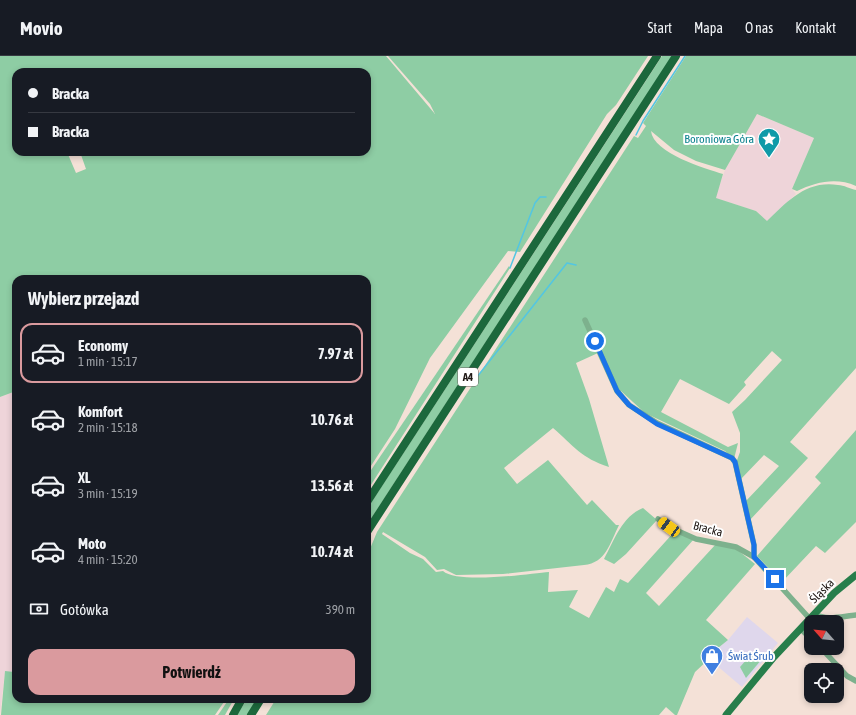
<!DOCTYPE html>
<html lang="pl">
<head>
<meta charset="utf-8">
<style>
	body { margin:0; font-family:"Asap Condensed",sans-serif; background:#242831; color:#f1f3f6; height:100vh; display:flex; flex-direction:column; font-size:15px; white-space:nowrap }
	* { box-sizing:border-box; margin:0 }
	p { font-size:13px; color:#9ea1a6 }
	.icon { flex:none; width:22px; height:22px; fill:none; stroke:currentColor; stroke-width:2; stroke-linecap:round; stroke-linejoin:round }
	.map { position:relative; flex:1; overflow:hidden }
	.details { position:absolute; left:12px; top:219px; width:359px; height:428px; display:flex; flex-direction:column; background:#171b24; border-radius:12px; box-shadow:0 2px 6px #0003 }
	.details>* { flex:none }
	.guide { position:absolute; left:12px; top:12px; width:359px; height:88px; border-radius:12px; box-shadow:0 2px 6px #0003; display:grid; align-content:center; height:88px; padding:0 16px; background:#171b24 }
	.needle { width:26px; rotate:297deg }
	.controls { position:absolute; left:804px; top:559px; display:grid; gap:8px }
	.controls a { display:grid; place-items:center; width:40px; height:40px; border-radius:8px; background:#171b24; box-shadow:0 2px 6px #0003; font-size:20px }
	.end { position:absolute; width:18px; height:18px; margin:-9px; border:5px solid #1a73e8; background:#fff; box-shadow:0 0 0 2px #fff }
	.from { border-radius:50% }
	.car { position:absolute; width:12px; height:24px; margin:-12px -6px; border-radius:5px; box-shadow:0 0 3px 1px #0007; background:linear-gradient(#f5c518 24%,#345 0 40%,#f5c518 0 76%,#345 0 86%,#f5c518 0) }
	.guide b { display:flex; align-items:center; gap:14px; height:38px; font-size:15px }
	.guide b+b { border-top:1px solid #363941 }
	.guide i { width:10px; height:10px; background:#f1f3f6 }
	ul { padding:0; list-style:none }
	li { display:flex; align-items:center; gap:12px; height:60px; margin:0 8px 6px; padding:0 8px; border:2px solid transparent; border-radius:12px }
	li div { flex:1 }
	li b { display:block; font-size:15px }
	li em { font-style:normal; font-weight:700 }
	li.active { border-color:#da9a9e }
	li>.icon { width:36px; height:36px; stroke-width:1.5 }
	h2 { padding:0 16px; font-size:18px; line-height:48px }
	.pay { display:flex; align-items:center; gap:10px; height:44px; padding:0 16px; font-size:15px }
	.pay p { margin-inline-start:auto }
	.action { display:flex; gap:8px; margin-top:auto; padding:8px 16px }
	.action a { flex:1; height:46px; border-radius:12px; background:#da9a9e; color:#111; font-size:16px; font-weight:700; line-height:46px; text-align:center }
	header { display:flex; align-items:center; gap:24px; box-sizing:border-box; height:56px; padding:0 20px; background:#171b24; border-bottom:1px solid #363941 }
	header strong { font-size:19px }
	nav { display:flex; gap:22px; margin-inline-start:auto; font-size:14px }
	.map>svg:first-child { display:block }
	.industrial { fill:#eed4d9 }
	.education { fill:#dfd7ec }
	.green { fill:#8ecda4; fill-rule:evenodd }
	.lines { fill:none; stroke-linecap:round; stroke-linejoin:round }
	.stream { stroke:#53c6e2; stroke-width:1.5 }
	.minor { stroke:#7db18d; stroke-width:5.5 }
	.major { stroke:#277e4b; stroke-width:7 }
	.highway { stroke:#1c683c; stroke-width:8 }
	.route { stroke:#1a73e8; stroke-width:5 }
	.labels { text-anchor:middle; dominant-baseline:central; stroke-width:4; stroke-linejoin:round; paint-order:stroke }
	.shield { fill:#fff; stroke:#625d5b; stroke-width:1 }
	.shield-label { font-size:11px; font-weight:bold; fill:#1f1815 }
	.culture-label { font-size:12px; fill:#0d838f; stroke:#fff; text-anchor:end }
	.street-label { font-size:12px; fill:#1f1815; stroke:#fff }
	.shop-label { font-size:12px; fill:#366cbe; stroke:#fff; text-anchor:start }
</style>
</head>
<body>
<header>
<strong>Movio</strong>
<nav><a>Start</a><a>Mapa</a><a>O nas</a><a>Kontakt</a></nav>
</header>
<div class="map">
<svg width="856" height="659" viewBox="0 0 856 659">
	<rect width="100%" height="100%" fill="#f4e1d7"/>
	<g class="industrial">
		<path d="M757 58 814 82 792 133 796 138 767 166 756 155 715 142 725 114Z"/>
		<path d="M16 335V612L14 616H5L0 659V341Z"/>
	</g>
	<path class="education" d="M747 561 778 587 742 631 709 603 708 600 728 584Z"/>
	<g class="green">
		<path d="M0 0H386L435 58 430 48 388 0H648L616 49 607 58 520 196 508 195 430 302 395 373 367 416V223H16V335L0 341ZM16 16H367V96H80L86 113 76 117 67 96H16Z"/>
		<path d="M662 0H672L367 469V453Z"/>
		<path d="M686 0H856V130C836 121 816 126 797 135L792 133 814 82 757 58 725 114 696 105 674 94 651 75C653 97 706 113 723 118L716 142 756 155 767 165C787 146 806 124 838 129 844 129 850 133 856 134V312L790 386 808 402 749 465 745 446 779 410 764 399 740 424 736 407 740 396V377L732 356 745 344 782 304 772 295 744 326 746 329 729 348 680 323 661 356 728 391 738 387 734 403 725 395 645 357 621 335 616 336 598 297 576 307 589 343 609 411C581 402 574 390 553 372L504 412 517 428 548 404 587 449 592 444 616 469H619C610 487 606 507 584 509L503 518 456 519 444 513 437 514 425 501 383 476 382 478 410 497 423 503 436 516 443 515C457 528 529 518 549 516L548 536 578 534 569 551 589 562 606 531 614 536 620 523 628 527 675 475 694 483 646 537 659 550 716 488 735 492 755 508 706 564 728 584 708 600 709 603 695 616 677 659H675L666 651 659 659H266L276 643H367V500L377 476 634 80 638 82 646 70 643 67Z"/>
		<path d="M509 210 510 212 367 435V420Z"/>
		<path d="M856 374V466L825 497 816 490 782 526 757 500 821 427 815 421Z"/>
		<path d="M643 452 657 464 626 498 614 508 604 503C614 485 622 460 643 452Z"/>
		<path d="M755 594 762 603 746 622 740 611Z"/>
		<path d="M16 612V643H226L215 659H1L5 615 14 616Z"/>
		<path d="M229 643H234L225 659H218Z"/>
		<path d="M247 643H257L248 659H237Z"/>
	</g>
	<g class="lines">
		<g class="stream">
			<path d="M636 79 643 65 685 0"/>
			<path d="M510 212 535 147 540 141H546"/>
			<path d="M473 326 567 207 576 209"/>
		</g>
		<g class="minor">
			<path d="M585 264 617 335 629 349 657 367 732 402 735 406 754 489V501L810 563"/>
			<path d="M658 463 669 471 696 483 736 491 754 501"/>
			<path d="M815 558C826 565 843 560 856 559"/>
			<path d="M801 573 811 583"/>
			<path d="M821 592 847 620 856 625"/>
		</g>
		<path class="major" d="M726 659 774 601 834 537 856 519"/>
		<g class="highway">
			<path d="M367 446 657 0"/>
			<path d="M367 476 676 0"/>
			<path d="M233 659 242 643"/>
			<path d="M251 659 261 643"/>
		</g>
	</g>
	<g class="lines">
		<path class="route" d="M595 285 617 335 629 349 657 368 732 402 735 406 754 489V501L775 523"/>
	</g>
	<defs>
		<g id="sight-pin" transform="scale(1.15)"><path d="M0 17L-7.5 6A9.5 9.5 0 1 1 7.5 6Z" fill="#0f9aa8" stroke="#fff"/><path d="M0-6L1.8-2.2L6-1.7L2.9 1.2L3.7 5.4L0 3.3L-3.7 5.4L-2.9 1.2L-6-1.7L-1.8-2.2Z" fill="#fff"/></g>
		<g id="shop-pin" transform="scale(1.15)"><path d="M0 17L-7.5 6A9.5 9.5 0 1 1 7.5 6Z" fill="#3f7fe0" stroke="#fff"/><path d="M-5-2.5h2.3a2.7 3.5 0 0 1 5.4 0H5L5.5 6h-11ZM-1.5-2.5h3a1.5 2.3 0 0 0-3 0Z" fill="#fff"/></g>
	</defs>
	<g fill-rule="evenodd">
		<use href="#sight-pin" x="769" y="83"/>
		<use href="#shop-pin" x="712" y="600"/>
	</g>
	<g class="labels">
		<rect class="shield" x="458" y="312" width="20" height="18" rx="3"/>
		<g class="shield-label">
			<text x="468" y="321">A4</text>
		</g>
		<g class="culture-label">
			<text x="754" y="83">Boroniowa Góra</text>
		</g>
		<g class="street-label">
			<text transform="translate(708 473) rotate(15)">Bracka</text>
			<text transform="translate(822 535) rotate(-45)">Śląska</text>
		</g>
		<g class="shop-label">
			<text x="728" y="600">Świat Śrub</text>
		</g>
	</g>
</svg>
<div class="controls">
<a><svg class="needle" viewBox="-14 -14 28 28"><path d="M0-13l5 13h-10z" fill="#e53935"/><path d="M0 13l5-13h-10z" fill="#9ea1a6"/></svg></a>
<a><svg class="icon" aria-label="locate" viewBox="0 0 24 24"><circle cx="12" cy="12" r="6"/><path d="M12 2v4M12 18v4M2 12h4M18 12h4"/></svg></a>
</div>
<i class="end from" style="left:595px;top:285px"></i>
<i class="end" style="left:775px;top:523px"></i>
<i class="car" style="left:669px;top:471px;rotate:306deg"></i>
<div class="guide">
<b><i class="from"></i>Bracka</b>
<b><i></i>Bracka</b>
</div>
<section class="details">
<h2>Wybierz przejazd</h2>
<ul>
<li class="active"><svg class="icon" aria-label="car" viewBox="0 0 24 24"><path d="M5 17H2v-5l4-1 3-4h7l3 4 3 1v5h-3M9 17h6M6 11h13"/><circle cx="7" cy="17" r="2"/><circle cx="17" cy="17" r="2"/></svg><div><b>Economy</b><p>1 min · 15:17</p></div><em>7.97 zł</em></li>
<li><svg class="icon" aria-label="car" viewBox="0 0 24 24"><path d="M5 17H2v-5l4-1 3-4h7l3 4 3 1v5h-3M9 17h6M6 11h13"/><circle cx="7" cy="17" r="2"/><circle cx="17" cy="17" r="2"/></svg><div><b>Komfort</b><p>2 min · 15:18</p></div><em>10.76 zł</em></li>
<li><svg class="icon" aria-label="car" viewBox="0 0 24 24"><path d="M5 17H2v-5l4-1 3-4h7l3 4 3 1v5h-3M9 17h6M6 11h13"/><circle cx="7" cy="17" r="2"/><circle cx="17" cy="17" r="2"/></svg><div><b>XL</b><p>3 min · 15:19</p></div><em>13.56 zł</em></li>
<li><svg class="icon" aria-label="car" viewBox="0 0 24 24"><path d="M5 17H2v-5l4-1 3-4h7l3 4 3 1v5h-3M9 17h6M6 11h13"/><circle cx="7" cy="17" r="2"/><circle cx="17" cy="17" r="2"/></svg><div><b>Moto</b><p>4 min · 15:20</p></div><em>10.74 zł</em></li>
</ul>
<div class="pay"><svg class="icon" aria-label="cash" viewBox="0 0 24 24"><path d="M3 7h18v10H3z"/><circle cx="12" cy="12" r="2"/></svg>Gotówka<p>390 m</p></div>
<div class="action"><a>Potwierdź</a></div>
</section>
</div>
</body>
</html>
